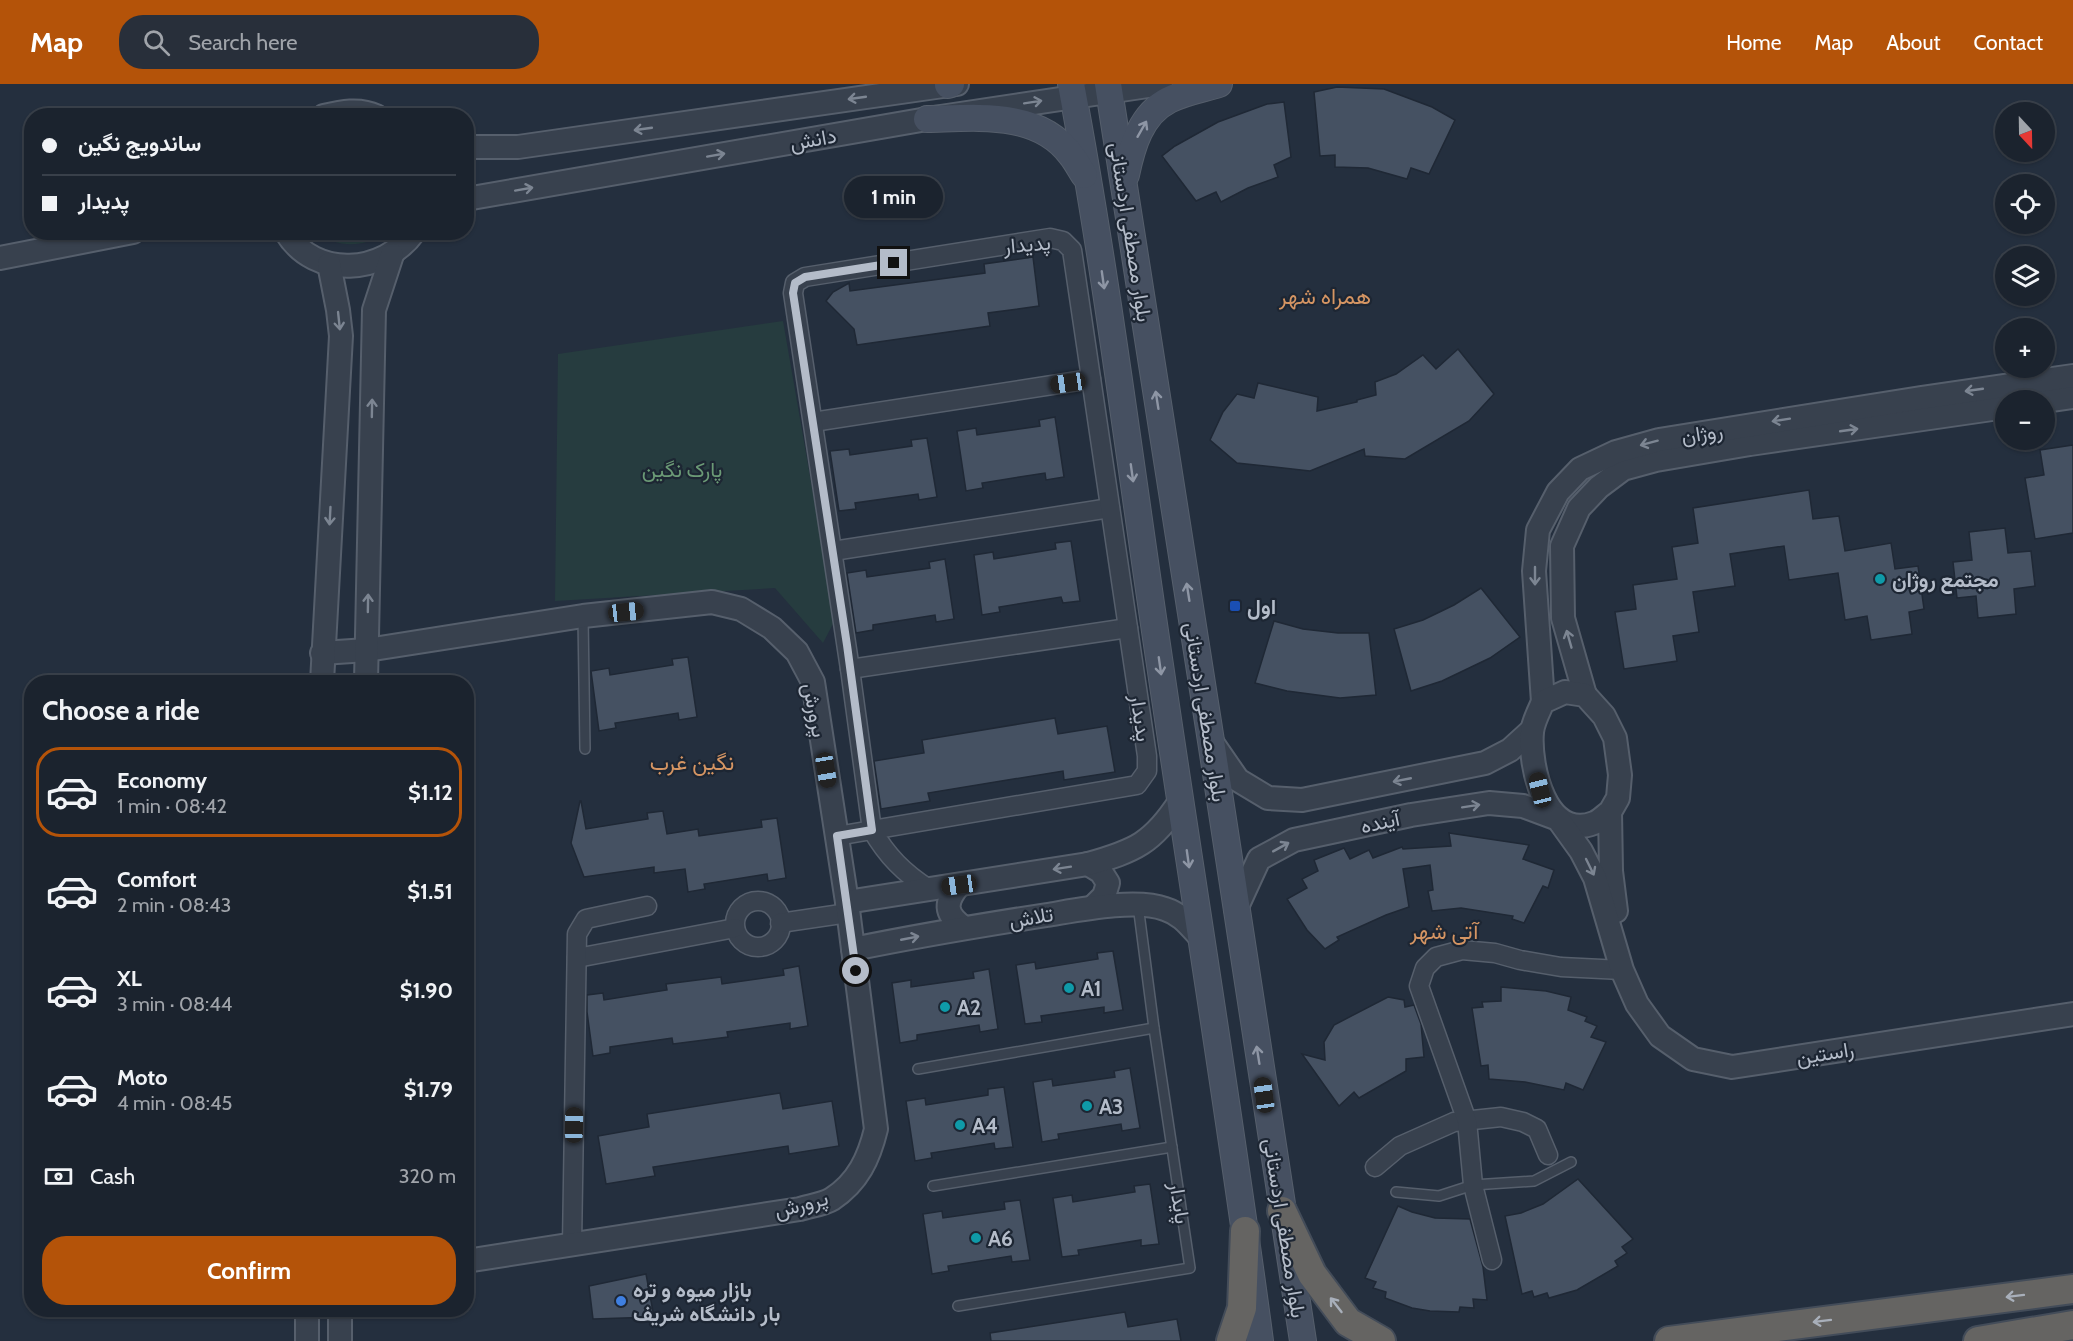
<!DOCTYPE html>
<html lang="en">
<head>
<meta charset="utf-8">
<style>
	body { margin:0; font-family:Cabin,Vazirmatn,sans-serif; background:#282f3a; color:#f1f3f6; height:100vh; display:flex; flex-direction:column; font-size:22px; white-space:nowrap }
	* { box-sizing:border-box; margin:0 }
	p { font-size:20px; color:#a0a4aa }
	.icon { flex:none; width:33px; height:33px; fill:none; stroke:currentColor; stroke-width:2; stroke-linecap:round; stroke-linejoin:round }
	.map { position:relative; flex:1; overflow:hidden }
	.details { position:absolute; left:24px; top:591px; width:450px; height:642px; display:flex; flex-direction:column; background:#1b232e; border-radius:24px; box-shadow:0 2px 4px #0004,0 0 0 2px #39404a }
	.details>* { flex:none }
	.top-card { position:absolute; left:24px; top:24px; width:450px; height:132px; border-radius:24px; box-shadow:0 2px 4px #0004,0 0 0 2px #39404a; display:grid; align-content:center; height:132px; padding:0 18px; background:#1b232e }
	.needle { width:39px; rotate:158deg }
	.fabs { position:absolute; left:1995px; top:18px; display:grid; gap:12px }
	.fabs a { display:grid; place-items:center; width:60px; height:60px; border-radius:50%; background:#1b232e; box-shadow:0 2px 4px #0004,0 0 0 2px #39404a; font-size:30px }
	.end { position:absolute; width:27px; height:27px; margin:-14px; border:8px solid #b4bcc9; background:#111; box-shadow:0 0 0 3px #111 }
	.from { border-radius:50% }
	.bubble { position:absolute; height:42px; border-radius:21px; background:#1b232e; box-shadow:0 2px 4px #0004,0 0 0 2px #39404a; font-size:20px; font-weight:700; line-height:42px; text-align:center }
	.car { position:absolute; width:18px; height:36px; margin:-18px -9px; border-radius:8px; box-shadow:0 0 4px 2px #0007; background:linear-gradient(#222 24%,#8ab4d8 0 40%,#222 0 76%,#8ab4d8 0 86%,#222 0) }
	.top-card b { display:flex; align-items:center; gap:21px; height:57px; font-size:22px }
	.top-card b+b { border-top:2px solid #39404a }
	.top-card i { width:15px; height:15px; background:#f1f3f6 }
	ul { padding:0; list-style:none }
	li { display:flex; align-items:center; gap:18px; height:90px; margin:0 12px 9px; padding:0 6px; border:3px solid transparent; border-radius:24px }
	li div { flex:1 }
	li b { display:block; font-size:22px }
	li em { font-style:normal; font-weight:700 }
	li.selected { border-color:#b45309 }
	li>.icon { width:54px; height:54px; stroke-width:1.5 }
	h2 { padding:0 18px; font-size:27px; line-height:72px }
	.pay { display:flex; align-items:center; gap:15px; height:66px; padding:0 18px; font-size:22px }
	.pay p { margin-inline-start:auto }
	.cta { display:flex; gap:12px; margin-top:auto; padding:12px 18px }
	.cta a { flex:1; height:69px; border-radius:24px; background:#b45309; color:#fff; font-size:24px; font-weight:700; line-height:69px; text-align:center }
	header { display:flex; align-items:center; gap:36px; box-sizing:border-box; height:84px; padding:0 30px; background:#b45309; color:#fff }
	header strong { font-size:28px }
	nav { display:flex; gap:33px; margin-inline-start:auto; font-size:21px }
	.search { width:420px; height:54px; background:#282f3a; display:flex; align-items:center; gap:15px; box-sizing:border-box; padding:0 21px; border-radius:24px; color:#a0a4aa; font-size:22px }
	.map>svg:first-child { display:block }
	.green { fill:#263c3f }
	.building { fill:#455162; stroke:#1f2835; stroke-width:1.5 }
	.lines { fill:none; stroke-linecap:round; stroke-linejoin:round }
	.service-casing { stroke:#565f6c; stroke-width:12 }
	.minor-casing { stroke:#565f6c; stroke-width:21 }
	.tertiary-casing { stroke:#565f6c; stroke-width:26 }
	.secondary-casing { stroke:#565f6c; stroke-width:28 }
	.trunk-casing { stroke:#434c59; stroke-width:32 }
	.service { stroke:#38414e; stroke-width:9 }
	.minor { stroke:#38414e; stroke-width:18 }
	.tertiary { stroke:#38414e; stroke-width:22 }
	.secondary { stroke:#465061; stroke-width:26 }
	.trunk { stroke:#656462; stroke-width:28 }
	.oneway { stroke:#7c8592 }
	.oneway2 { stroke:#8e96a5 }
	.oneway3 { stroke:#a8afba }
	.route { stroke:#b4bcc9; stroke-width:8 }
	.culture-dot { fill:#0f9aa8; stroke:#1d2633; stroke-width:2 }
	.transit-dot { fill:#1a4fb4; stroke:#1d2633; stroke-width:2 }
	.shop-dot { fill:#3f7fe0; stroke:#1d2633; stroke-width:2 }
	.labels { text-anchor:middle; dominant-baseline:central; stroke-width:4.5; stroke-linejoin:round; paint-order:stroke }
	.street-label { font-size:21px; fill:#b4bcc9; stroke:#1d2633 }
	.park-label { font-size:21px; fill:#6b9a76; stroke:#1d2633 }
	.poi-label { font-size:21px; font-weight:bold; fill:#b4bcc9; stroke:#1d2633; text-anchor:start }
	.neighbourhood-label { font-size:22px; fill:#d59563; stroke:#1d2633 }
</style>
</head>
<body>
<header>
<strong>Map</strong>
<div class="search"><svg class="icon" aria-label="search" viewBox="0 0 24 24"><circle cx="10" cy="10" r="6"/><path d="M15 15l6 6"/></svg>Search here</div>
<nav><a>Home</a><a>Map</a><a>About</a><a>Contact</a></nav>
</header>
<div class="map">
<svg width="2073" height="1257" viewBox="0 0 2073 1257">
	<rect width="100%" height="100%" fill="#242f3e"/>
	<g class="green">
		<path d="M316 149H383C364 165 336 163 316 149Z"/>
		<path d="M783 237 835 536 823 559 775 504 555 517 558 270Z"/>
	</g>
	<g class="building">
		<path d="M1337 3 1384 5 1432 23 1455 36 1429 90 1411 84 1407 95 1368 84 1335 83V71L1320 72 1314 8Z"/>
		<path d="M1284 18 1291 73 1274 81 1278 93 1248 104 1221 118 1216 108 1196 117 1162 72 1175 62 1218 38 1267 20Z"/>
		<path d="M1033 173 1039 222 988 229 990 242 857 261 854 245 826 217 833 208 849 199 850 207 985 189 984 180Z"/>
		<path d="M1458 265 1494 310 1469 337 1405 375 1365 372 1364 365 1310 387 1237 379 1210 356 1223 328 1237 310 1254 314 1258 299 1318 313 1317 327 1357 318V316L1376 311 1375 298 1396 290 1423 271 1436 285Z"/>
		<path d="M1055 333 1064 393 1046 396 1045 389 982 399 983 404 966 407 957 347 976 344 977 351 1040 342 1039 336Z"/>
		<path d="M927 354 937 413 919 416 918 410 855 419 856 425 839 427 830 367 849 365 850 371 912 362 911 356Z"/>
		<path d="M2073 361V449L2035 455 2025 394 2044 391 2040 366Z"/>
		<path d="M1809 406 1813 435 1839 432 1845 467 1891 459 1895 485 1918 482 1924 525 1909 528 1912 550 1871 556 1867 532 1845 536 1838 489 1789 496 1784 462 1730 470 1735 502 1693 508 1699 548 1673 552 1677 577 1624 585 1615 528 1636 525 1633 501 1677 495 1672 463 1698 459 1693 424Z"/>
		<path d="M2005 444 2008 469 2031 467 2035 502 2014 505 2016 530 1978 534 1976 512 1957 514 1953 478 1972 476 1969 448Z"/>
		<path d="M1071 457 1080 517 1063 519 1061 513 999 523 1000 528 982 531 974 471 993 468 994 475 1056 465 1055 459Z"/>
		<path d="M945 475 954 535 936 538 935 531 873 541V546L856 549 847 489 866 486 867 493 930 484 929 478Z"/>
		<path d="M1481 504 1520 553 1490 574 1442 597 1411 607 1394 545 1423 536 1454 521Z"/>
		<path d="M1274 537 1303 545 1338 549H1369L1376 611 1340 614 1287 607 1255 599Z"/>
		<path d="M688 573 697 633 679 636 678 629 615 639 616 644 599 647 591 587 609 584 610 591 673 581 672 575Z"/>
		<path d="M1055 634 1058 650 1107 642 1115 688 1064 696 1063 687 928 709 930 717 881 725 874 677 924 669 922 656Z"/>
		<path d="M580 717H581L586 745 648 735 647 729 663 727 667 750 698 745 699 752 762 743 761 736 777 734 786 794 768 797 767 790 704 800 705 805 688 808 685 785 654 789V783L584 793 571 759Z"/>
		<path d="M1449 749 1529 761 1523 775 1554 786 1548 804 1543 802 1524 839 1512 835 1513 832 1461 824 1432 827 1428 807 1433 806 1430 781 1403 785 1409 823 1386 831 1337 853 1339 856 1325 865 1307 846 1287 815 1307 804 1302 795 1318 787 1314 776 1344 764 1350 775 1369 766 1373 774 1402 763 1403 765 1451 762Z"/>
		<path d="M1113 867 1123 926 1104 929V923L1041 932 1042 938 1025 940 1016 881 1035 878 1036 885 1098 875 1097 869Z"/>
		<path d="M799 882 808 942 790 945V939L727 948 728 953 673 960 672 954 610 963V969L593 972 587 928V911L603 909 604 916 667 906 666 900 721 893 722 900 784 891 783 885Z"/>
		<path d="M989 885 998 945 980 948 979 941 917 951V956L900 959 892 899 911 896V903L974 894 973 888Z"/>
		<path d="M1501 903 1546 907 1571 913 1568 926 1587 933 1585 937 1597 942 1591 953 1606 958 1583 1006 1566 999 1564 1006 1525 998 1489 995 1488 981 1481 982 1472 924 1483 923 1482 918 1501 917Z"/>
		<path d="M1388 913 1404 916 1405 923 1414 921 1421 940 1424 973 1406 975V987L1359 1014 1354 1008 1339 1022 1302 970 1325 976 1324 958 1334 941Z"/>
		<path d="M1130 984 1140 1044 1122 1047 1121 1040 1058 1050 1059 1055 1042 1058 1033 998 1052 995 1053 1002 1115 993 1114 987Z"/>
		<path d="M1004 1003 1013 1063 995 1065 994 1059 931 1069 932 1074 915 1077 906 1017 925 1014 926 1021 988 1011V1005Z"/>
		<path d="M780 1009 783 1025 832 1017 839 1062 789 1070 788 1062 653 1083 655 1092 606 1100 598 1052 649 1043 647 1030Z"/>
		<path d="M1578 1095 1633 1155 1622 1163 1627 1169 1615 1177 1618 1182 1577 1206 1549 1214 1547 1209 1534 1213 1532 1207 1522 1210 1505 1132 1521 1129 1543 1120Z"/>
		<path d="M1150 1100 1159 1160 1141 1162V1156L1078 1166 1079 1171 1062 1173 1053 1114 1072 1111 1073 1118 1135 1108 1134 1102Z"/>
		<path d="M1020 1116 1030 1176 1012 1178 1011 1172 948 1182 949 1187 932 1190 923 1130 942 1127 943 1134 1005 1125 1004 1118Z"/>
		<path d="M1398 1122 1412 1128 1435 1134 1470 1135 1483 1183 1487 1216 1473 1215 1474 1224 1460 1223 1459 1228 1430 1227 1412 1224 1385 1214 1386 1208 1373 1204 1376 1198 1365 1194Z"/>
		<path d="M646 1190 654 1233 593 1235 589 1202Z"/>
		<path d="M1125 1228 1128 1243 1177 1235 1181 1257H991L990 1249Z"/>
	</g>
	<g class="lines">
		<g class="service-casing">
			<g id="service">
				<path d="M583 532 585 665"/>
				<path d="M918 985 1154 944"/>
				<path d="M933 1102 1172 1063"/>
				<path d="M1396 1108 1439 1112 1473 1101 1534 1097 1571 1078"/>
				<path d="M958 1222 1190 1184 1154 944 1138 821"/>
			</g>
		</g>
		<g class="minor-casing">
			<g id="minor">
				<path d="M813 338 1091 295"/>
				<path d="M833 467 1110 424"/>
				<path d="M850 585 1128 544"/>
				<path d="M837 752 872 746 1137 701 1147 687V672L1072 166 1063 157 1050 154 805 193 795 199 793 209 850 585 872 746C887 772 904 789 929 805"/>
				<circle cx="758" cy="840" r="23"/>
				<path d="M780 839 848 829"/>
				<path d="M577 874 735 844"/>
				<path d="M1375 1083 1400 1062 1454 1038 1501 1033 1523 1038 1537 1045 1548 1071"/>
				<path d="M572 1161 577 850 586 835 647 822"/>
				<path d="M1492 1176 1473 1101 1467 1037 1419 902 1425 884 1436 873 1462 866 1495 869 1520 876 1561 883 1622 886"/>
			</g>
		</g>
		<g class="tertiary-casing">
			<g id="tertiary">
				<path d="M324 32C341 28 359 24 376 32"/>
				<path d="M466 63H518L957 0"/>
				<path d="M466 115 927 35 1161 0"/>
				<path d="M286 148C315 196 384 190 414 148"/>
				<path d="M0 174 133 148"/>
				<path d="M2044 317 2073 313"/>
				<path d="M322 569 367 566 583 532 712 518 741 525 772 544 797 568 813 598 847 818 876 1045C869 1074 858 1098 832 1115 824 1120 810 1122 800 1125L466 1177"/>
				<path d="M322 598 341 252 338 226 329 180"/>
				<path d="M366 598 374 226 392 171"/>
				<path d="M1585 611 1563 534 1562 462 1579 424 1599 403 1623 385 1656 376 1750 360 2006 323"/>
				<path d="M1543 618 1534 487 1538 446 1558 408 1580 385 1616 368 1659 356 1921 314 2073 292"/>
				<path d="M1211 657 1238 696 1268 714 1302 716 1485 679 1510 666 1532 646"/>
				<path d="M1610 728C1605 731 1600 737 1594 739 1546 758 1529 682 1532 648 1533 638 1539 627 1543 618L1565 608 1585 611 1604 632 1615 654 1620 691 1618 714 1610 728 1611 787 1616 827"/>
				<path d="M1088 780 1101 788 1108 799 1104 812 1093 823"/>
				<path d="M959 801C945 818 944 829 963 843"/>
				<path d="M847 818 1088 780C1135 767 1153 759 1180 717"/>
				<path d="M1236 825 1259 775 1294 756 1411 731 1489 719 1523 722 1558 735 1581 767 1595 794 1622 886 1637 920 1660 952 1693 975 1732 983 2073 930"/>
				<path d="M853 865C917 852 982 841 1047 831 1078 826 1136 814 1165 825 1181 830 1189 841 1200 853"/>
				<path d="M307 1257V1226"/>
				<path d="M340 1257V1226"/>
			</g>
		</g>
		<g class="secondary-casing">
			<g id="secondary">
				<path d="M1071 0C1107 192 1131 387 1160 581 1193 806 1230 1031 1260 1257"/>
				<path d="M1108 0 1211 657 1303 1257"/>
				<path d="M948 1 951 0"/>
				<path d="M927 35C976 34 1038 26 1071 71 1076 77 1080 85 1084 91"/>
				<path d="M1126 91C1132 62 1141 30 1169 16 1184 8 1203 5 1219 0"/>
			</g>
		</g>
		<g class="trunk-casing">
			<g id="trunk">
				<path d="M1282 1127 1312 1190 1348 1238 1381 1257"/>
				<path d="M1231 1257 1242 1224 1245 1147"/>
				<path d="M1669 1257 2073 1205"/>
				<path d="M1978 1257 2073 1241"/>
			</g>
		</g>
		<use href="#service" class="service"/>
		<use href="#minor" class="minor"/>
		<use href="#tertiary" class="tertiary"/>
		<use href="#secondary" class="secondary"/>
		<use href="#trunk" class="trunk"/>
	</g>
	<defs><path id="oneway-shaft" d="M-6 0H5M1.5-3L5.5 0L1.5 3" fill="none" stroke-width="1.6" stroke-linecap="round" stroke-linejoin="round" transform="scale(1.5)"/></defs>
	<g class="oneway">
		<use href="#oneway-shaft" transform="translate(857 14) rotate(172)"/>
		<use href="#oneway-shaft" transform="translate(1033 18) rotate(-9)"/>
		<use href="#oneway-shaft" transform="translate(643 45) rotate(172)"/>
		<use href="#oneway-shaft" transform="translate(716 71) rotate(-10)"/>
		<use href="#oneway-shaft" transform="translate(524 105) rotate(-10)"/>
		<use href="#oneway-shaft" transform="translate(339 237) rotate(84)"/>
		<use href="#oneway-shaft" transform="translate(1974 306) rotate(172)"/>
		<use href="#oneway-shaft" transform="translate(372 324) rotate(-89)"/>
		<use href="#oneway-shaft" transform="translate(1781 336) rotate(171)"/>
		<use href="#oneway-shaft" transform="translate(1849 346) rotate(-8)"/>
		<use href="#oneway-shaft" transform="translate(1649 359) rotate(165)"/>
		<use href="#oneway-shaft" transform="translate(330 432) rotate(93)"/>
		<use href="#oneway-shaft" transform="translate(1535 492) rotate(90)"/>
		<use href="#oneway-shaft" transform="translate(368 519) rotate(-89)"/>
		<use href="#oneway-shaft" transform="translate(1569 555) rotate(-106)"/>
		<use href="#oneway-shaft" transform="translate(1402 696) rotate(169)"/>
		<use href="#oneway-shaft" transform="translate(1471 722) rotate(-9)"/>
		<use href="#oneway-shaft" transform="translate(1281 763) rotate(-29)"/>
		<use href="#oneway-shaft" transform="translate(1590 783) rotate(64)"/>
		<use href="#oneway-shaft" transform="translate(1062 784) rotate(171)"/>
		<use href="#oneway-shaft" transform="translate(910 854) rotate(-11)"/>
	</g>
	<g class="oneway2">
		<use href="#oneway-shaft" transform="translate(1142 45) rotate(-60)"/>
		<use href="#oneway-shaft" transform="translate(1103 196) rotate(82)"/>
		<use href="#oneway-shaft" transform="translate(1157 316) rotate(-99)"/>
		<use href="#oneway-shaft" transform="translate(1132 389) rotate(82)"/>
		<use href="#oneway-shaft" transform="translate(1188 508) rotate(-99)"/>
		<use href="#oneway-shaft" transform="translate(1160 582) rotate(82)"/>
		<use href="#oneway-shaft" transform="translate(1188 775) rotate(82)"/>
		<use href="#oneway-shaft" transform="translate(1258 971) rotate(-99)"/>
	</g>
	<g class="oneway3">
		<use href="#oneway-shaft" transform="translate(2015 1212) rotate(173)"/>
		<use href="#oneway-shaft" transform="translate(1336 1221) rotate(-128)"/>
		<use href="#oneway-shaft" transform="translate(1822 1237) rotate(173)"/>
	</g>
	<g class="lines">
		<path class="route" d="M856 887 837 752 872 746 847 561 793 209 795 199 805 193 894 179"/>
	</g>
	<g class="culture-dot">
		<circle cx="1880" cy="495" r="6"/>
		<circle cx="1069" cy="904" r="6"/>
		<circle cx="945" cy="923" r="6"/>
		<circle cx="1087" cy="1022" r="6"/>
		<circle cx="960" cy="1041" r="6"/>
		<circle cx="976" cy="1154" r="6"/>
	</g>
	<rect class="transit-dot" x="1229" y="516" width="12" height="12" rx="3"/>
	<circle class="shop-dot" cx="621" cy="1217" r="6"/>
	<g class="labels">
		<g class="street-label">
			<text transform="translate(813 55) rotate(-10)">دانش</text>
			<text transform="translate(1131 148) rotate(81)">بلوار مصطفی اردستانی</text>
			<text transform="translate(1027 160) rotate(-5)">پدیدار</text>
			<text transform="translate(1702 349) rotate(-9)">روژان</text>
			<text transform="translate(815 626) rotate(79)">پرورش</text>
			<text transform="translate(1206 628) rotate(81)">بلوار مصطفی اردستانی</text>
			<text transform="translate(1141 634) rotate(82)">پدیدار</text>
			<text transform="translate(1380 738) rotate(-12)">آینده</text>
			<text transform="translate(1031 833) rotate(-9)">تلاش</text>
			<text transform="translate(1825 969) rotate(-9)">راستین</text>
			<text transform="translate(1180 1119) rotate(81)">پایدار</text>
			<text transform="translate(801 1120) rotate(-15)">پرورش</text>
			<text transform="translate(1285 1144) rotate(81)">بلوار مصطفی اردستانی</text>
		</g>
		<g class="park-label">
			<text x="682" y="385">پارک نگین</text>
		</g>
		<g class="poi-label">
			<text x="1892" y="495">مجتمع روژان</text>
			<text x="1247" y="522">اول</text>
			<text x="1081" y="904">A1</text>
			<text x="957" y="923">A2</text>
			<text x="1099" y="1022">A3</text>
			<text x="972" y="1041">A4</text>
			<text x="988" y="1154">A6</text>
			<text x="633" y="1205">بازار میوه و تره<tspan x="633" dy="24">بار دانشگاه شریف</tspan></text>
		</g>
		<g class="neighbourhood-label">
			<text x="1325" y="212">همراه شهر</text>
			<text x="692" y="678">نگین غرب</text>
			<text x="1444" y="847">آتی شهر</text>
		</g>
	</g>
</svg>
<div class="fabs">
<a><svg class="needle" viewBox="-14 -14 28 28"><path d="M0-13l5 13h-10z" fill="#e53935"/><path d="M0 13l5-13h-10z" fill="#a0a4aa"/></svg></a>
<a><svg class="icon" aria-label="locate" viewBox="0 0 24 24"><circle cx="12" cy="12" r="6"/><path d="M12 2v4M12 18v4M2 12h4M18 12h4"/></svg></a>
<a><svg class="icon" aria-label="layers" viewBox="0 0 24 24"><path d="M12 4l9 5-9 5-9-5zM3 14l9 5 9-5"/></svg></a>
<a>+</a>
<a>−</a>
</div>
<i class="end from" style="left:856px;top:887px"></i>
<i class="end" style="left:894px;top:179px"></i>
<div class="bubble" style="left:844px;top:92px;width:99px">1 min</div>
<i class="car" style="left:1068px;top:299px;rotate:262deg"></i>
<i class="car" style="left:626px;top:528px;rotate:84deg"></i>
<i class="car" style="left:826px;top:686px;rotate:171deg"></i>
<i class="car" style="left:1540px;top:706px;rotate:346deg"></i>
<i class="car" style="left:959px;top:801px;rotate:262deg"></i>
<i class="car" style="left:1264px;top:1011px;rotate:352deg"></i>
<i class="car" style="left:574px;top:1041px;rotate:1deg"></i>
<div class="top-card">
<b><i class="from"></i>ساندویج نگین</b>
<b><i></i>پدیدار</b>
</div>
<section class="details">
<h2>Choose a ride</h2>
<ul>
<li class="selected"><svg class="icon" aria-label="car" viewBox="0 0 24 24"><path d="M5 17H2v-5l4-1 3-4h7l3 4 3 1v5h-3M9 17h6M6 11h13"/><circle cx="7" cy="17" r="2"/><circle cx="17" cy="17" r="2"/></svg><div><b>Economy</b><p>1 min · 08:42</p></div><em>$1.12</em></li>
<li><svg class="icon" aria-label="car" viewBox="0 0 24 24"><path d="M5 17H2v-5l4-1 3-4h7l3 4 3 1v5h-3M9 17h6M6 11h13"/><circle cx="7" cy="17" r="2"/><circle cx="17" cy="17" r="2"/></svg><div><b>Comfort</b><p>2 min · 08:43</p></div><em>$1.51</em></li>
<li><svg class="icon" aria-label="car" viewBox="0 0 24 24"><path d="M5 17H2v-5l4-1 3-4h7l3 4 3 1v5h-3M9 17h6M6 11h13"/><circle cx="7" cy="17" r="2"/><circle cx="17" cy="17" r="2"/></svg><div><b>XL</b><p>3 min · 08:44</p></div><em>$1.90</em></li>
<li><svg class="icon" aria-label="car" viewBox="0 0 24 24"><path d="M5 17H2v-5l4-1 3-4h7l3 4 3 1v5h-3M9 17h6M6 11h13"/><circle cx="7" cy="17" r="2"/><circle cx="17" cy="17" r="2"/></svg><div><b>Moto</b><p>4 min · 08:45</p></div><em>$1.79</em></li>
</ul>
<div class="pay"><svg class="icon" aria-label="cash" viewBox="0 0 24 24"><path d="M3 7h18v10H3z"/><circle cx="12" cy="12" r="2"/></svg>Cash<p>320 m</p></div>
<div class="cta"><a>Confirm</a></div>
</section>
</div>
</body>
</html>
